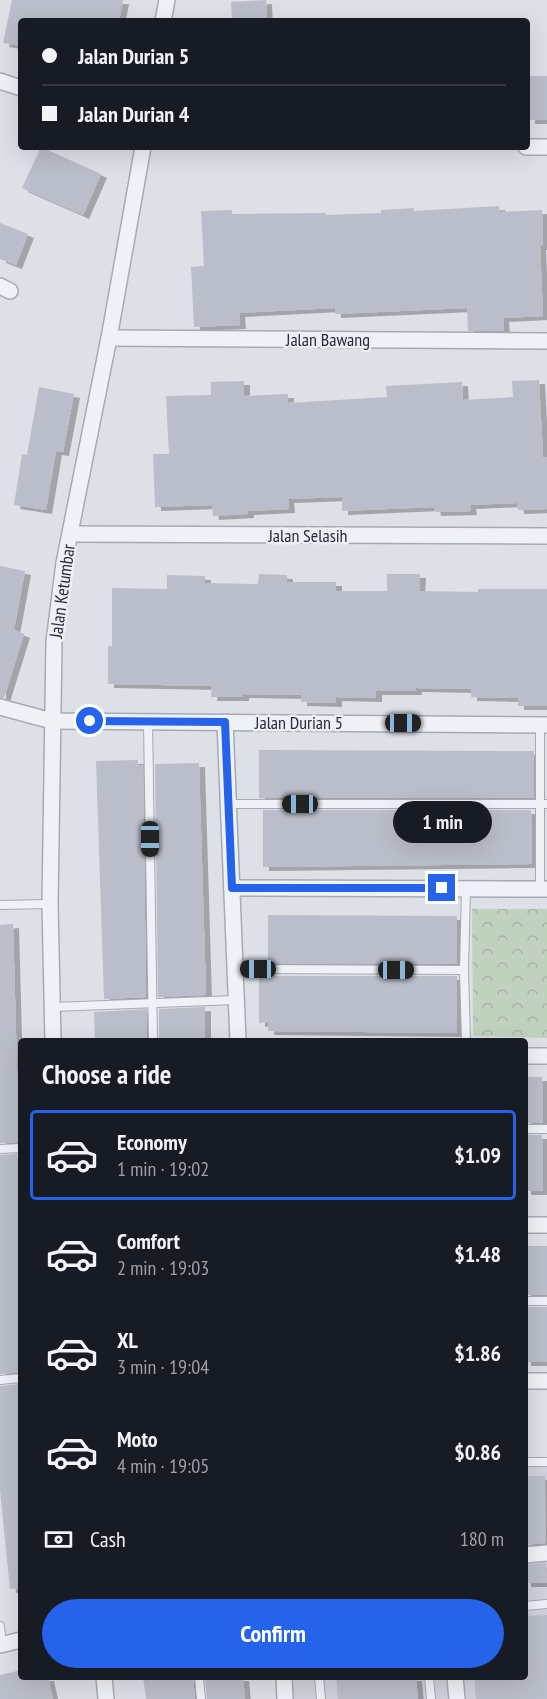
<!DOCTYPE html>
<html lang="en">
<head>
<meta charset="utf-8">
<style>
	body { margin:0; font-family:"PT Sans Narrow",sans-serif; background:#20242c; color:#f1f3f6; height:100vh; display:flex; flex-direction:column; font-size:22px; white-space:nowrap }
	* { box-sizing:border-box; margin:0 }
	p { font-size:20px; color:#9ea1a6 }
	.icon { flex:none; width:33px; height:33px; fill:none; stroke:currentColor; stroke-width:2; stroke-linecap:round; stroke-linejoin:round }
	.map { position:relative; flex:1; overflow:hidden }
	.drawer { position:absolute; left:18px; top:1038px; width:510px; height:642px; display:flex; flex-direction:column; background:#171b24; border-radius:6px; box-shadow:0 6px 24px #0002 }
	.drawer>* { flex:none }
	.banner { position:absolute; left:18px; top:18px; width:512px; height:132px; border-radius:6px; box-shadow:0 6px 24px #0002; display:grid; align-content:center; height:132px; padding:0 24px; background:#171b24 }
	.end { position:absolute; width:27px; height:27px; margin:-14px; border:8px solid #2563eb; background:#fff; box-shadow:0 0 0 3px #fff }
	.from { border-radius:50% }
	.bubble { position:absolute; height:42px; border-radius:21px; background:#171b24; box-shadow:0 6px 24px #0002; font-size:20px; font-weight:700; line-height:42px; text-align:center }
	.car { position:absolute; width:18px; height:36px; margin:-18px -9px; border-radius:8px; box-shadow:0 0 4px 2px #0007; background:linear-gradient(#222 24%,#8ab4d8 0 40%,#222 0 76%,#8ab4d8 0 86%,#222 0) }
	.banner b { display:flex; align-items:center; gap:21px; height:57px; font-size:22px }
	.banner b+b { border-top:2px solid #363941 }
	.banner i { width:15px; height:15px; background:#f1f3f6 }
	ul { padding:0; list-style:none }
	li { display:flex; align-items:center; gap:18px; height:90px; margin:0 12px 9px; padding:0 12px; border:3px solid transparent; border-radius:6px }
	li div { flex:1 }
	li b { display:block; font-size:22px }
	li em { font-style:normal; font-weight:700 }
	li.active { border-color:#2563eb }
	li>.icon { width:54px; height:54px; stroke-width:1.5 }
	h2 { padding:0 24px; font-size:27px; line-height:72px }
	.pay { display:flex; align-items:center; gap:15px; height:66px; padding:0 24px; font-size:22px }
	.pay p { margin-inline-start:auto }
	.action { display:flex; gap:12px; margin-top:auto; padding:12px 24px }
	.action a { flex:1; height:69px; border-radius:36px; background:#2563eb; color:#fff; font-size:24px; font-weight:700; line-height:69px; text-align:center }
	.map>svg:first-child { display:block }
	.built { fill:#cfd2dc }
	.park { fill:url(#park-crowns) }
	.building { fill:#babeca; filter:url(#shadow) }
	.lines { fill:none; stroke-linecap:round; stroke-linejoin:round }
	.lane-casing { stroke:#a6aab4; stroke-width:10 }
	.street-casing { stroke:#a6aab4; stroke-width:18 }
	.lane { stroke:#f0f1f6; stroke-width:8 }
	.street { stroke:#f0f1f6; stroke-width:15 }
	.route { stroke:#2563eb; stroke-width:8 }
	.labels { text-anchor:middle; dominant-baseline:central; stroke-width:5; stroke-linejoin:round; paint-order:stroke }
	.street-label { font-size:18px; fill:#262b3e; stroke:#edeff5 }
</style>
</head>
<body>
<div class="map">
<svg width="547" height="1699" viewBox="0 0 547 1699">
	<defs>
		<pattern id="park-crowns" width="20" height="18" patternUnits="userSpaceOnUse" patternTransform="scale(1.5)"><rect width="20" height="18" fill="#c0d2be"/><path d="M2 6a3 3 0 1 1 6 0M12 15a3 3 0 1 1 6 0" fill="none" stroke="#a5b4a4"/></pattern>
		<filter id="shadow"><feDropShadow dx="6" dy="4" stdDeviation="0" flood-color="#0004"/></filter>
	</defs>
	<rect width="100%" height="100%" fill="#dde0e7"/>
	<path class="built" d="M525 1460H547V1699H279L278 1677H525Z"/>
	<path class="park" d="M472 909H547V1038L473 1036Z"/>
	<g class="building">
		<path d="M12 0H123L119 21H21V46L3 43Z"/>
		<path d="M266 0 267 21H232L231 2Z"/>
		<rect x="529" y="76" width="18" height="44"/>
		<path d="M41 147 101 174 83 215 22 188Z"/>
		<path d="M499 206 500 212 542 210 543 246H540L543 316 503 318 504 331H468L467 308 335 314V308L239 313 240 325 194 327 191 267 204 266 201 211 232 210V214L326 213V215L381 213V210L414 208V211Z"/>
		<path d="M0 223 28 234 16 265 0 259Z"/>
		<path d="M539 380 543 457H547V509L518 510 517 503 470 505 471 511 435 512 434 507 342 511V497L288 499 289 509 248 511V514L213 516 212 505 155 507 153 454H169L166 396 211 395V382L244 381V396L288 394V403L387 397 386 386 462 382 463 400 513 397 512 381Z"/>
		<path d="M39 387 74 394 63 452 56 451 46 510 14 505 22 454 27 455Z"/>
		<path d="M0 566 25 571 14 630 24 634 4 698H0Z"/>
		<path d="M259 574 287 575V582H336V591H387V574H420L419 591 478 592V589H547V706H518V698L471 697V689L416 688V691H376V698L336 697V703L301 702V695L243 694V697H211L212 686 108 684V646H112V588L167 589V575L205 576V583L258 584Z"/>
		<path d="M259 750 534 751V798H259Z"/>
		<path d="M138 760V765H143L146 997 104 999 96 761Z"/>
		<path d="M199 763 206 994 204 995 158 997 155 764Z"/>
		<path d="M263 810H531L532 864 263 867Z"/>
		<path d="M268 915 457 916V964L268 963Z"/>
		<path d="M13 924 19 1142 0 1143V925Z"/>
		<path d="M259 976H457V1033L268 1031V1022L259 1023Z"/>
		<path d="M205 1007V1041H159V1009Z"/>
		<path d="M147 1009V1041H95L94 1012Z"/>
		<path d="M525 1077H542L543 1123H525Z"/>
		<path d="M525 1135H542L543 1191H525Z"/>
		<path d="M17 1154 21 1201V1372L0 1374V1155Z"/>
		<rect x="525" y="1246" width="22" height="49"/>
		<rect x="525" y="1307" width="22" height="55"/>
		<path d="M21 1384V1588L10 1589 0 1490V1386Z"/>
		<path d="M525 1476H545L546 1543 525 1545Z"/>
		<path d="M546 1563 547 1583H525V1565Z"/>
		<path d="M547 1615V1699H476L474 1677H525V1616Z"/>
		<path d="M21 1670V1677H48L53 1699H0V1675Z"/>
		<path d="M143 1677H193L195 1699H146Z"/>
		<path d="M205 1677H243L245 1699H207Z"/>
		<path d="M336 1677H416L418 1699H338Z"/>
	</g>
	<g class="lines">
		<g class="lane-casing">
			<g id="lane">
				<path d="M148 722 153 1041"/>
				<path d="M228 804H547"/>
				<path d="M466 888 464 970 466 1041"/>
				<path d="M540 888V724"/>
				<path d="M0 905 50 904"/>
				<path d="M235 969 464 970"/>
				<path d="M53 1007 236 1000"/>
				<path d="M525 1129H547"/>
				<path d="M0 1149 21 1148"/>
				<path d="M525 1301H547"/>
				<path d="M0 1380 21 1378"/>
				<path d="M525 1462H547"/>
				<path d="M525 1606 547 1604"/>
				<path d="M0 1626 2 1644"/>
				<path d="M199 1677 201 1699"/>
				<path d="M319 1677 321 1699"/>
				<path d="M429 1677 431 1699"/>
			</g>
		</g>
		<g class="street-casing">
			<g id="street">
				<path d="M163 21 167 0"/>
				<path d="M0 81 21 88"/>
				<path d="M526 147H547"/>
				<path d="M0 286 10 291"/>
				<path d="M109 338 547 341"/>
				<path d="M70 534 547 536"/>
				<path d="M0 707 52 721 547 725"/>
				<path d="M225 722 238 1041"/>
				<path d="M232 888 547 889"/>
				<path d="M53 1041 50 904 54 642 64 563 109 338 143 147"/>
				<path d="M525 1056H547"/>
				<path d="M525 1225H547"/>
				<path d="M525 1381H547"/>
				<path d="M525 1555 547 1553"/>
				<path d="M0 1645 21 1640"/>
				<path d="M104 1677 106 1699"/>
				<path d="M284 1677 285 1699"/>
				<path d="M455 1677 457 1699"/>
			</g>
		</g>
		<use href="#lane" class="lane"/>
		<use href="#street" class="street"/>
	</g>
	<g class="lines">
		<path class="route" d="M90 721 225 722 232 888H442"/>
	</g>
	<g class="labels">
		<g class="street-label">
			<text x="328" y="339">Jalan Bawang</text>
			<text x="308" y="535">Jalan Selasih</text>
			<text transform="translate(62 591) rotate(-82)">Jalan Ketumbar</text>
			<text x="299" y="722">Jalan Durian 5</text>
		</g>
	</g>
</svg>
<i class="end from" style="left:90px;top:721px"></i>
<i class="end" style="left:442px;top:888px"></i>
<div class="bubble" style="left:393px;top:801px;width:99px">1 min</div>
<i class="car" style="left:403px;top:723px;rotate:90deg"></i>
<i class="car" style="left:300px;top:804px;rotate:270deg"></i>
<i class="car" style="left:150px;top:839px;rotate:180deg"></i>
<i class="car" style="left:258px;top:969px;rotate:270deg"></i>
<i class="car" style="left:396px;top:970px;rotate:90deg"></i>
<div class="banner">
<b><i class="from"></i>Jalan Durian 5</b>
<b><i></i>Jalan Durian 4</b>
</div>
<section class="drawer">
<h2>Choose a ride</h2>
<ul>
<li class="active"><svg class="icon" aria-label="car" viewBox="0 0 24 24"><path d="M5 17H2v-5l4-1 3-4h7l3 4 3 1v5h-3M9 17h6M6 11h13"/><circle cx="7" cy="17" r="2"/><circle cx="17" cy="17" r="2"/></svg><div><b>Economy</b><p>1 min · 19:02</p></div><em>$1.09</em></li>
<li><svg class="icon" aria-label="car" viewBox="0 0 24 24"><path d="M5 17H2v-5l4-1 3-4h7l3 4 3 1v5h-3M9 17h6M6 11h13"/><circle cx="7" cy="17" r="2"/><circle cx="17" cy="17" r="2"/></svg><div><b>Comfort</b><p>2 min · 19:03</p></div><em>$1.48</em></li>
<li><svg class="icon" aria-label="car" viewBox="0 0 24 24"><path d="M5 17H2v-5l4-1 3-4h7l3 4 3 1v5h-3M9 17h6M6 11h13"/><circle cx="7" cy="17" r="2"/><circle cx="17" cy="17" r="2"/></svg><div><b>XL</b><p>3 min · 19:04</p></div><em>$1.86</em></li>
<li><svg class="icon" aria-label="car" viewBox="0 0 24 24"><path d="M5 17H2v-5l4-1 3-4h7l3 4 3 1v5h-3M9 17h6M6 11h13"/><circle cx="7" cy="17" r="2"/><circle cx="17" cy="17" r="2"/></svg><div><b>Moto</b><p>4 min · 19:05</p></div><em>$0.86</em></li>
</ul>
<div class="pay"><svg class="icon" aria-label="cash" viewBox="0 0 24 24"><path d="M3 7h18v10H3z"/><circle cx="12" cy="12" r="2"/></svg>Cash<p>180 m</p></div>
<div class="action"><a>Confirm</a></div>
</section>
</div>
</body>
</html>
